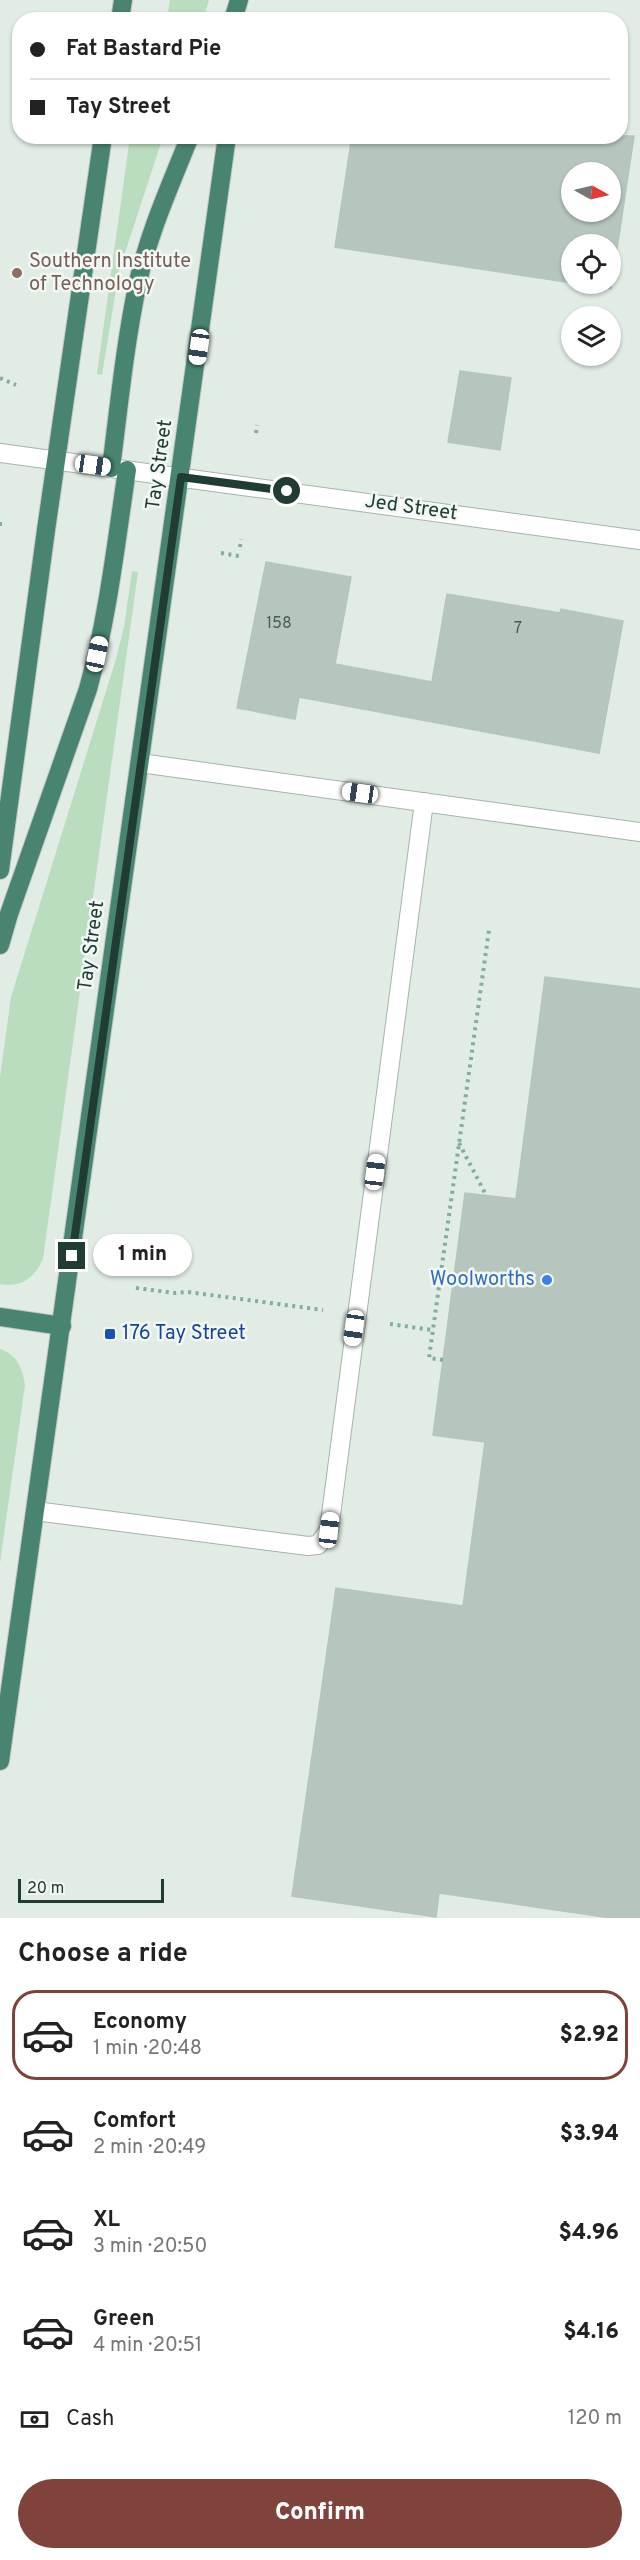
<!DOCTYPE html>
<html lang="en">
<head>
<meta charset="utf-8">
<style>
	body { margin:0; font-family:Overpass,sans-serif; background:#f6f6f6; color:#222; height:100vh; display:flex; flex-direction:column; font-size:22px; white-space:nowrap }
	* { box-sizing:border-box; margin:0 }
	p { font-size:20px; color:#767676 }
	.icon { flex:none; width:33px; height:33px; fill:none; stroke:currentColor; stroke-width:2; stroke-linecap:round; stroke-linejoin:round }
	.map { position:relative; height:1918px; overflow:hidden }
	.drawer { display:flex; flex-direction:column; background:#fff; flex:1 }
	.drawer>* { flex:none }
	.top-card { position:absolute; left:12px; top:12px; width:616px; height:132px; border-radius:24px; box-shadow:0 2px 4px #0004; display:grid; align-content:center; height:132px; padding:0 18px; background:#fff }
	.needle { width:39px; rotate:98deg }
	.buttons { position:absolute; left:561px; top:162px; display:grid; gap:12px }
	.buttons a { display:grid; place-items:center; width:60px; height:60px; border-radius:50%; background:#fff; box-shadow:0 2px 4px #0004; font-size:30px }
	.scale { position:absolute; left:18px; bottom:15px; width:146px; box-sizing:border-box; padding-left:6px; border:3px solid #213c32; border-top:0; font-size:16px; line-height:21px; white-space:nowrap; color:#213c32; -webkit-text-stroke:4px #f1f8f4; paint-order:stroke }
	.end { position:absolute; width:27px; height:27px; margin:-14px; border:8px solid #213c32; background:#fff; box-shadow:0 0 0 3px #fff }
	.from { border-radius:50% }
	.bubble { position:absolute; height:42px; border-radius:21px; background:#fff; box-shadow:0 2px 4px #0004; font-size:20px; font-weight:800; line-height:42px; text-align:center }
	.car { position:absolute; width:18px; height:36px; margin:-18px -9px; border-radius:8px; box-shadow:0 0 4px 2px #0007; background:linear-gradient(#fff 24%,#345 0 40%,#fff 0 76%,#345 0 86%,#fff 0) }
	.top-card b { display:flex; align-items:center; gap:21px; height:57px; font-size:22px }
	.top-card b+b { border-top:2px solid #e0e0e0 }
	.top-card i { width:15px; height:15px; background:#222 }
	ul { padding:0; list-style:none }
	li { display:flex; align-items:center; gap:18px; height:90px; margin:0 12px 9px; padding:0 6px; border:3px solid transparent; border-radius:24px }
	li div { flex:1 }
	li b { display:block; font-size:22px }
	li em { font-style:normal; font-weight:800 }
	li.current { border-color:#80433b }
	li>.icon { width:54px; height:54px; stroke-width:1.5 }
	h2 { padding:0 18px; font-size:27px; line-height:72px }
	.pay { display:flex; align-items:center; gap:15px; height:66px; padding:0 18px; font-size:22px }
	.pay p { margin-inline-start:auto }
	.action { display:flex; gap:12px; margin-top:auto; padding:12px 18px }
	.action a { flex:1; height:69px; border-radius:36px; background:#80433b; color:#fff; font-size:24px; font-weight:800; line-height:69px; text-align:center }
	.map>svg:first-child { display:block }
	.green { fill:#baddbf }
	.building { fill:#b6c6be; stroke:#b3c5bc; stroke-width:1.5; fill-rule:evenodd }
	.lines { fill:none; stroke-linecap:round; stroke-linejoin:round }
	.service-casing { stroke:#a4b4ac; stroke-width:20 }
	.minor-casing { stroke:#a4b4ac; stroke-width:20 }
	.trunk-casing { stroke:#c1c8c6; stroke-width:20 }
	.path { stroke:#81af9b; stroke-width:4; stroke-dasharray:3 4.5; stroke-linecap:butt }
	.service { stroke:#fff; stroke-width:18 }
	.minor { stroke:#fff; stroke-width:18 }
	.trunk { stroke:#498470; stroke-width:18 }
	.route { stroke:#213c32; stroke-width:8 }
	.education-dot { fill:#8d6e63; stroke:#f1f8f4; stroke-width:2 }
	.shop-dot { fill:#3f7fe0; stroke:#f1f8f4; stroke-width:2 }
	.transit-dot { fill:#1a4fb4; stroke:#f1f8f4; stroke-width:2 }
	.labels { text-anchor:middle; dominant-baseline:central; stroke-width:5; stroke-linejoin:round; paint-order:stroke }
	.number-label { font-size:16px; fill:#465e55 }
	.education-label { font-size:20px; fill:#785e54; stroke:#f1f8f4; text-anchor:start }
	.street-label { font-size:20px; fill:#213c32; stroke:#f1f8f4 }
	.shop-label { font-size:20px; fill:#366cbe; stroke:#f1f8f4; text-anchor:end }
	.transit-label { font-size:20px; fill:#164399; stroke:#f1f8f4; text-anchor:start }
</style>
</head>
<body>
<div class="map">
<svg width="640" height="1918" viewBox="0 0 640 1918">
	<rect width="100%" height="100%" fill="#e1ece5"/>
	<g class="green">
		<path d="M170 0H209L203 19H167Z"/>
		<path d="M130 137H163L119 271 102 375 97 374Z"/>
		<path d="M132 571 138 572 43 1259C34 1278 22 1288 0 1284V1077L11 997 116 659 124 627Z"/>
		<path d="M0 1349C17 1355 22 1367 25 1385L0 1563Z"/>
	</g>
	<g class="building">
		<path d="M352 136H634L611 289 574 284H610V244H572V283L335 247ZM572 172H610V212H572Z"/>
		<path d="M460 371 511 378 500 450 448 442Z"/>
		<path d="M266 562 351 577 335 664 432 682 447 594 560 613 561 609 623 621 599 753 299 697 295 719 237 708Z"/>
		<path d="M545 977 640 989V1918H611L439 1893 436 1917 292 1896 336 1588 463 1606 485 1442 433 1435 443 1360 465 1193 516 1199Z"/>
	</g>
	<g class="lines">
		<g class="service-casing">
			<g id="service">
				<path d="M140 763 640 832"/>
				<path d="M35 1511 308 1546 318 1545 329 1530 424 802"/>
			</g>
		</g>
		<g class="minor-casing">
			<path id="minor" d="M0 453 640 540"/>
		</g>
		<g class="trunk-casing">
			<g id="trunk">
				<path d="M120 20 123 0"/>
				<path d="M233 20 239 0"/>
				<path d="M111 468C119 406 125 343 138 282 149 232 171 184 190 136"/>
				<path d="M0 870 46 530 103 136"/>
				<path d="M0 945 9 914 88 689C108 617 116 543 127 470"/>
				<path d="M0 1317 62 1326"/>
				<path d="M0 1761 227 136"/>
			</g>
		</g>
		<g class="path">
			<path d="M0 378 16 385"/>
			<path d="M256 433 257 425"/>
			<path d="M0 524H2"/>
			<path d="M240 547 241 539"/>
			<path d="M221 553 239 556"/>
			<path d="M459 1143 486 1195"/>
			<path d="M136 1288 175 1293 188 1292 323 1310"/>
			<path d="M390 1324 432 1330"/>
			<path d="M443 1360 429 1358 489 930"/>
		</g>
		<use href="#service" class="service"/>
		<use href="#minor" class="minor"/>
		<use href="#trunk" class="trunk"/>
	</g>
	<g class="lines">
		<path class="route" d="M72 1256 181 477 287 491"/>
	</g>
	<circle class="education-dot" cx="17" cy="273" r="6"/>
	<circle class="shop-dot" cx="547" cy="1280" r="6"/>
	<rect class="transit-dot" x="104" y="1328" width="12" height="12" rx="3"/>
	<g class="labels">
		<g class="number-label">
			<text x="279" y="624">158</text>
			<text x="518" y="629">7</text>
		</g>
		<g class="education-label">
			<text x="29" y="262">Southern Institute<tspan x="29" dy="23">of Technology</tspan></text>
		</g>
		<g class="street-label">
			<text transform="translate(160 465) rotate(-82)">Tay Street</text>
			<text transform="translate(411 508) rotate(8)">Jed Street</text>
			<text transform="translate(92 946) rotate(-82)">Tay Street</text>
		</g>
		<g class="shop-label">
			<text x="535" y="1280">Woolworths</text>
		</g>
		<g class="transit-label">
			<text x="122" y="1334">176 Tay Street</text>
		</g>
	</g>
</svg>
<div class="buttons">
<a><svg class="needle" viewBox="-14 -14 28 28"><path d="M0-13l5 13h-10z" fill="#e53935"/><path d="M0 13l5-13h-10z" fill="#767676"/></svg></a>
<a><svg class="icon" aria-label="locate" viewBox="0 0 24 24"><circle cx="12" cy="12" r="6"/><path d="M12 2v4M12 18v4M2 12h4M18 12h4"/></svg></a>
<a><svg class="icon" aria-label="layers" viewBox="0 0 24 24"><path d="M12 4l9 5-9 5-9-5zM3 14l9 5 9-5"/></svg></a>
</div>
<div class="scale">20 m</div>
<i class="end from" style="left:287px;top:491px"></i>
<i class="end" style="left:72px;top:1256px"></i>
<div class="bubble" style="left:93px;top:1234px;width:99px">1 min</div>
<i class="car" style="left:199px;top:347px;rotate:188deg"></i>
<i class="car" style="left:93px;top:465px;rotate:98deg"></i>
<i class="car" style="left:97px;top:654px;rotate:12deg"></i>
<i class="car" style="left:360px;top:793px;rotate:278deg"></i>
<i class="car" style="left:375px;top:1172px;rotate:7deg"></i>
<i class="car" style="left:354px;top:1328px;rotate:188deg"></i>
<i class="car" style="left:329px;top:1530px;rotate:7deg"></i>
<div class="top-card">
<b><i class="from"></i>Fat Bastard Pie</b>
<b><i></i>Tay Street</b>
</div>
</div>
<section class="drawer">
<h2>Choose a ride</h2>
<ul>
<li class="current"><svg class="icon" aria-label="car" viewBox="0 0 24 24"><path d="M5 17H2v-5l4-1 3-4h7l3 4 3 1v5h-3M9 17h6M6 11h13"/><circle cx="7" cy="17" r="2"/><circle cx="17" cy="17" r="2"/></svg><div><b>Economy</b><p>1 min · 20:48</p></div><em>$2.92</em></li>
<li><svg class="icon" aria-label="car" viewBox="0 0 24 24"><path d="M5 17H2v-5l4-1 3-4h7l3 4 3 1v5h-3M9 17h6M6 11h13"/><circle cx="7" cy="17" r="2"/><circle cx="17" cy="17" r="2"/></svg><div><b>Comfort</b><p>2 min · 20:49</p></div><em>$3.94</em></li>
<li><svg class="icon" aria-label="car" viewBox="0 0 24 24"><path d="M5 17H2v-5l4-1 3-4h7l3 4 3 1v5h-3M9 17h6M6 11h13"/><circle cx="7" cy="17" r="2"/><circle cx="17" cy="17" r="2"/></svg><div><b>XL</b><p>3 min · 20:50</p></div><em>$4.96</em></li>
<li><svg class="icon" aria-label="car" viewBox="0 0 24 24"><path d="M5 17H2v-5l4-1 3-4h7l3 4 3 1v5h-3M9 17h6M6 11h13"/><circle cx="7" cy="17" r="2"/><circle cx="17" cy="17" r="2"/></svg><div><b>Green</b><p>4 min · 20:51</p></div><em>$4.16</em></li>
</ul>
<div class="pay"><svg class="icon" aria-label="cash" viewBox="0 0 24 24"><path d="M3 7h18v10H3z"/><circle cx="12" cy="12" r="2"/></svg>Cash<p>120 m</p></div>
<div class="action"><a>Confirm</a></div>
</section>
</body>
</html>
